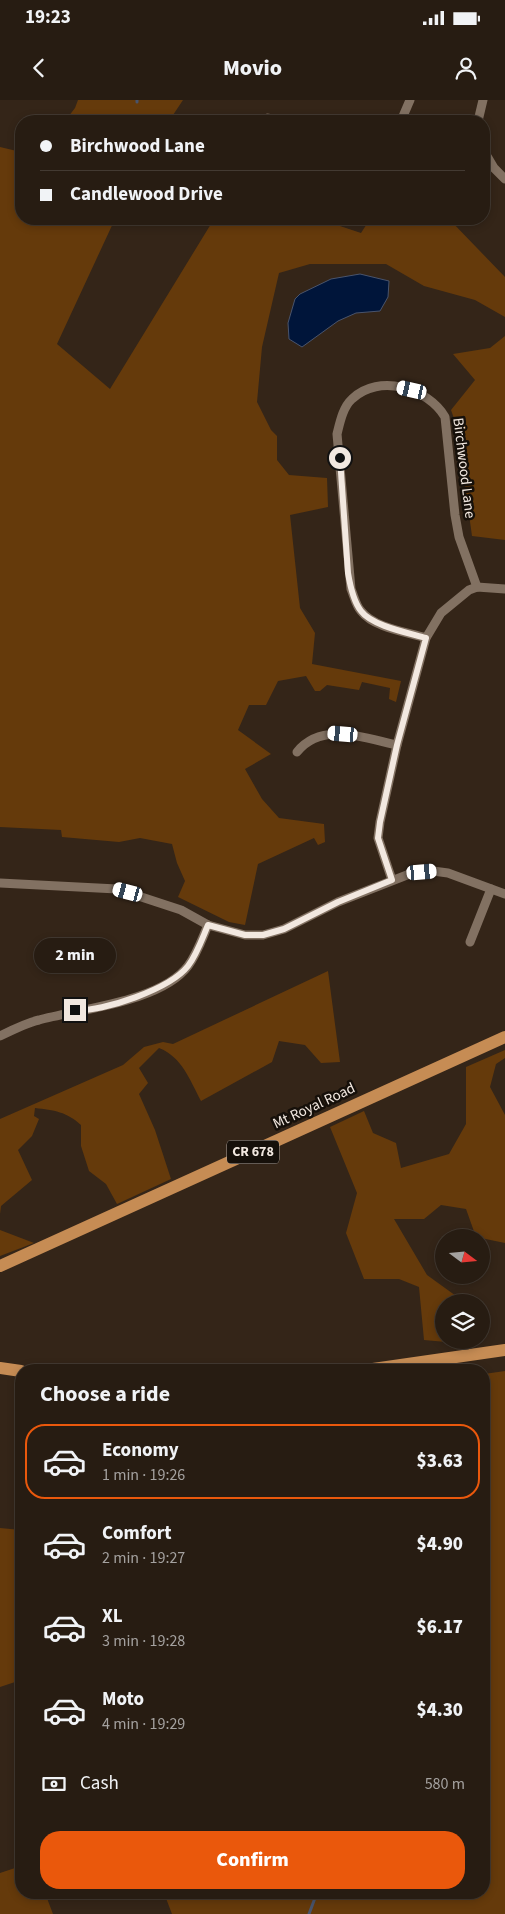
<!DOCTYPE html>
<html lang="en">
<head>
<meta charset="utf-8">
<style>
	body { margin:0; font-family:"Source Sans 3",sans-serif; background:#2f251b; color:#f1f3f6; height:100vh; display:flex; flex-direction:column; font-size:19px; white-space:nowrap }
	* { box-sizing:border-box; margin:0 }
	p { font-size:16px; color:#a4a19f }
	.icon { flex:none; width:28px; height:28px; fill:none; stroke:currentColor; stroke-width:2; stroke-linecap:round; stroke-linejoin:round }
	.map { position:relative; flex:1; overflow:hidden }
	.side { position:absolute; left:15px; top:1264px; width:475px; height:535px; display:flex; flex-direction:column; background:#271c12; border-radius:20px; box-shadow:0 2px 8px #0003,0 0 0 1px #433a32 }
	.side>* { flex:none }
	.banner { position:absolute; left:15px; top:15px; width:475px; height:110px; border-radius:20px; box-shadow:0 2px 8px #0003,0 0 0 1px #433a32; display:grid; align-content:center; height:110px; padding:0 25px; background:#271c12 }
	.needle { width:32px; rotate:106deg }
	.controls { position:absolute; left:435px; top:1129px; display:grid; gap:10px }
	.controls a { display:grid; place-items:center; width:55px; height:55px; border-radius:50%; background:#271c12; box-shadow:0 2px 8px #0003,0 0 0 1px #433a32; font-size:25px }
	.end { position:absolute; width:22px; height:22px; margin:-11px; border:6px solid #f2e8e0; background:#111; box-shadow:0 0 0 2px #111 }
	.from { border-radius:50% }
	.bubble { position:absolute; height:35px; border-radius:18px; background:#271c12; box-shadow:0 2px 8px #0003,0 0 0 1px #433a32; font-size:16px; font-weight:800; line-height:35px; text-align:center }
	.car { position:absolute; width:15px; height:30px; margin:-15px -8px; border-radius:6px; box-shadow:0 0 4px 1px #0007; background:linear-gradient(#fff 24%,#345 0 40%,#fff 0 76%,#345 0 86%,#fff 0) }
	.banner b { display:flex; align-items:center; gap:18px; height:48px; font-size:19px }
	.banner b+b { border-top:1px solid #433a32 }
	.banner i { width:12px; height:12px; background:#f1f3f6 }
	ul { padding:0; list-style:none }
	li { display:flex; align-items:center; gap:15px; height:75px; margin:0 10px 8px; padding:0 15px; border:2px solid transparent; border-radius:20px }
	li div { flex:1 }
	li b { display:block; font-size:19px }
	li em { font-style:normal; font-weight:800 }
	li.selected { border-color:#ea580c }
	li>.icon { width:45px; height:45px; stroke-width:1.5 }
	h2 { padding:0 25px; font-size:22px; line-height:60px }
	.pay { display:flex; align-items:center; gap:12px; height:55px; padding:0 25px; font-size:19px }
	.pay p { margin-inline-start:auto }
	.cta { display:flex; gap:10px; margin-top:auto; padding:10px 25px }
	.cta a { flex:1; height:58px; border-radius:20px; background:#ea580c; color:#fff; font-size:20px; font-weight:800; line-height:58px; text-align:center }
	.status { display:flex; justify-content:space-between; align-items:center; height:35px; padding:0 25px; background:#271c12; direction:ltr }
	.status svg { height:14px; fill:currentColor }
	header { display:flex; justify-content:space-between; align-items:center; height:65px; padding:0 25px; background:#271c12; font-size:22px; font-weight:800 }
	.map>svg:first-child { display:block }
	.green { fill:#653a0b }
	.water { fill:#00153a; stroke:#49546c }
	.lines { fill:none; stroke-linecap:round; stroke-linejoin:round }
	.stream { stroke:#49546c; stroke-width:3 }
	.street { stroke:#827162; stroke-width:9 }
	.primary { stroke:#c68c54; stroke-width:12 }
	.route { stroke:#f2e8e0; stroke-width:6 }
	.labels { text-anchor:middle; dominant-baseline:central; stroke-width:5; stroke-linejoin:round; paint-order:stroke }
	.shield { fill:#16100a; stroke:#b0a7a0; stroke-width:1 }
	.shield-label { font-size:14px; font-weight:bold; fill:#f2e8e0 }
	.street-label { font-size:15px; fill:#f2e8e0; stroke:#16100a }
</style>
</head>
<body>
<div class="status"><b>19:23</b><svg viewBox="0 0 49 12"><path d="M0 12V9h3v3zM5 12V6h3v6zM10 12V3h3v9zM15 12V0h3v12zM26 1h20v11H26zM47 4h2v5h-2z"/></svg></div>
<header><svg class="icon" aria-label="back" viewBox="0 0 24 24"><path d="M15 5l-7 7 7 7"/></svg>Movio<svg class="icon" aria-label="person" viewBox="0 0 24 24"><circle cx="12" cy="8" r="4"/><path d="M4 21q1-7 8-7t8 7"/></svg></header>
<div class="map">
<svg width="505" height="1814" viewBox="0 0 505 1814">
	<rect width="100%" height="100%" fill="#342518"/>
	<g class="green">
		<path d="M78 0H183L169 21H65L75 8Z"/>
		<path d="M0 47 21 52V119H115L57 244 110 289 214 119H319L361 133 370 119H449L505 177V217L475 200 424 186 386 164H310L279 173 262 247 257 302 271 330 277 336V360L289 375 327 378 328 407 290 415 300 508 315 533 312 564 401 581 396 602 389 599 390 588 362 582 359 590 327 585 320 591H315L306 576 278 581 266 605H249L238 630 271 654 245 669 262 699 279 718 324 724 325 742 318 745 314 738 258 764 245 825 229 822 178 797 185 781 177 763 172 744 140 738 119 742 62 737 61 730 0 727Z"/>
		<path d="M505 236V440L472 436 457 327 451 310 475 280 453 254 490 248Z"/>
		<path d="M328 871 340 962 321 963 305 945 279 941 272 962 201 1001C190 980 182 957 159 948L139 968 148 983 139 994 155 1030 171 1079 117 1104 106 1084 89 1071 81 1046V1025C67 1012 54 1010 35 1008L34 1016 39 1019 32 1036 18 1050 32 1080 1 1106 0 1114V1019L123 965 144 947 163 942 173 944Z"/>
		<path d="M505 950V958L496 964 490 987 505 1015V1143L476 1137 466 1109 441 1105 424 1119H394L427 1175 463 1201 444 1202V1240H467L468 1244 424 1240 419 1187 399 1179H364L346 1133 357 1093 330 1027 364 1011 373 1033 396 1043 401 1068 449 1054 466 1024V967Z"/>
		<path d="M0 1130 34 1143 0 1156Z"/>
		<path d="M505 1271V1814H172L164 1793 484 1792V1274Z"/>
		<path d="M0 1428 21 1430V1580L0 1587Z"/>
		<path d="M21 1766V1792L45 1793 53 1814H0V1773Z"/>
	</g>
	<path class="water" d="M360 174 389 181 388 197 380 211 356 213 338 221 302 247 289 239 288 223 295 199 300 194 331 179Z"/>
	<g class="lines">
		<g class="stream">
			<path d="M137 0V2"/>
			<path d="M309 1814 315 1798"/>
		</g>
		<g class="street">
			<path d="M267 21 268 18 280 21"/>
			<path d="M401 21 410 0"/>
			<path d="M478 21 483 0"/>
			<path d="M484 51 494 68 505 79"/>
			<path d="M426 538C407 532 374 528 361 511 356 506 354 496 351 489L337 334C340 322 343 307 352 299 379 273 428 288 445 317L455 415 459 437 477 487"/>
			<path d="M297 652C322 621 364 638 397 645"/>
			<path d="M392 780 378 738 380 722 397 645 426 538 441 513 469 490 477 487 505 489"/>
			<path d="M0 783 117 789 181 810 208 825 245 835H263L284 829 338 802 412 773 433 771 448 773 505 794"/>
			<path d="M470 842 491 789"/>
			<path d="M0 936C12 930 26 923 39 920 79 909 161 902 188 866 197 854 202 839 208 825"/>
		</g>
		<g class="primary">
			<path d="M0 1166 505 937"/>
			<path d="M0 1268 21 1271"/>
			<path d="M366 1270 505 1250"/>
		</g>
	</g>
	<g class="lines">
		<path class="route" d="M75 910C103 912 170 889 188 866 197 854 202 839 208 825L245 835H263L284 829 338 802 392 780 378 738 380 722 397 645 426 538C409 533 372 526 361 511 353 501 350 485 348 473L340 358"/>
	</g>
	<g class="labels">
		<rect class="shield" x="227" y="1040.5" width="52" height="23" rx="4"/>
		<g class="shield-label">
			<text x="253" y="1052">CR 678</text>
		</g>
		<g class="street-label">
			<text transform="translate(464 368) rotate(83)">Birchwood Lane</text>
			<text transform="translate(314 1006) rotate(-25)">Mt Royal Road</text>
		</g>
	</g>
</svg>
<div class="controls">
<a><svg class="needle" viewBox="-14 -14 28 28"><path d="M0-13l5 13h-10z" fill="#e53935"/><path d="M0 13l5-13h-10z" fill="#a4a19f"/></svg></a>
<a><svg class="icon" aria-label="layers" viewBox="0 0 24 24"><path d="M12 4l9 5-9 5-9-5zM3 14l9 5 9-5"/></svg></a>
</div>
<i class="end from" style="left:340px;top:358px"></i>
<i class="end" style="left:75px;top:910px"></i>
<div class="bubble" style="left:34px;top:838px;width:82px">2 min</div>
<i class="car" style="left:412px;top:290px;rotate:283deg"></i>
<i class="car" style="left:343px;top:634px;rotate:275deg"></i>
<i class="car" style="left:422px;top:772px;rotate:85deg"></i>
<i class="car" style="left:128px;top:792px;rotate:285deg"></i>
<div class="banner">
<b><i class="from"></i>Birchwood Lane</b>
<b><i></i>Candlewood Drive</b>
</div>
<section class="side">
<h2>Choose a ride</h2>
<ul>
<li class="selected"><svg class="icon" aria-label="car" viewBox="0 0 24 24"><path d="M5 17H2v-5l4-1 3-4h7l3 4 3 1v5h-3M9 17h6M6 11h13"/><circle cx="7" cy="17" r="2"/><circle cx="17" cy="17" r="2"/></svg><div><b>Economy</b><p>1 min · 19:26</p></div><em>$3.63</em></li>
<li><svg class="icon" aria-label="car" viewBox="0 0 24 24"><path d="M5 17H2v-5l4-1 3-4h7l3 4 3 1v5h-3M9 17h6M6 11h13"/><circle cx="7" cy="17" r="2"/><circle cx="17" cy="17" r="2"/></svg><div><b>Comfort</b><p>2 min · 19:27</p></div><em>$4.90</em></li>
<li><svg class="icon" aria-label="car" viewBox="0 0 24 24"><path d="M5 17H2v-5l4-1 3-4h7l3 4 3 1v5h-3M9 17h6M6 11h13"/><circle cx="7" cy="17" r="2"/><circle cx="17" cy="17" r="2"/></svg><div><b>XL</b><p>3 min · 19:28</p></div><em>$6.17</em></li>
<li><svg class="icon" aria-label="car" viewBox="0 0 24 24"><path d="M5 17H2v-5l4-1 3-4h7l3 4 3 1v5h-3M9 17h6M6 11h13"/><circle cx="7" cy="17" r="2"/><circle cx="17" cy="17" r="2"/></svg><div><b>Moto</b><p>4 min · 19:29</p></div><em>$4.30</em></li>
</ul>
<div class="pay"><svg class="icon" aria-label="cash" viewBox="0 0 24 24"><path d="M3 7h18v10H3z"/><circle cx="12" cy="12" r="2"/></svg>Cash<p>580 m</p></div>
<div class="cta"><a>Confirm</a></div>
</section>
</div>
</body>
</html>
